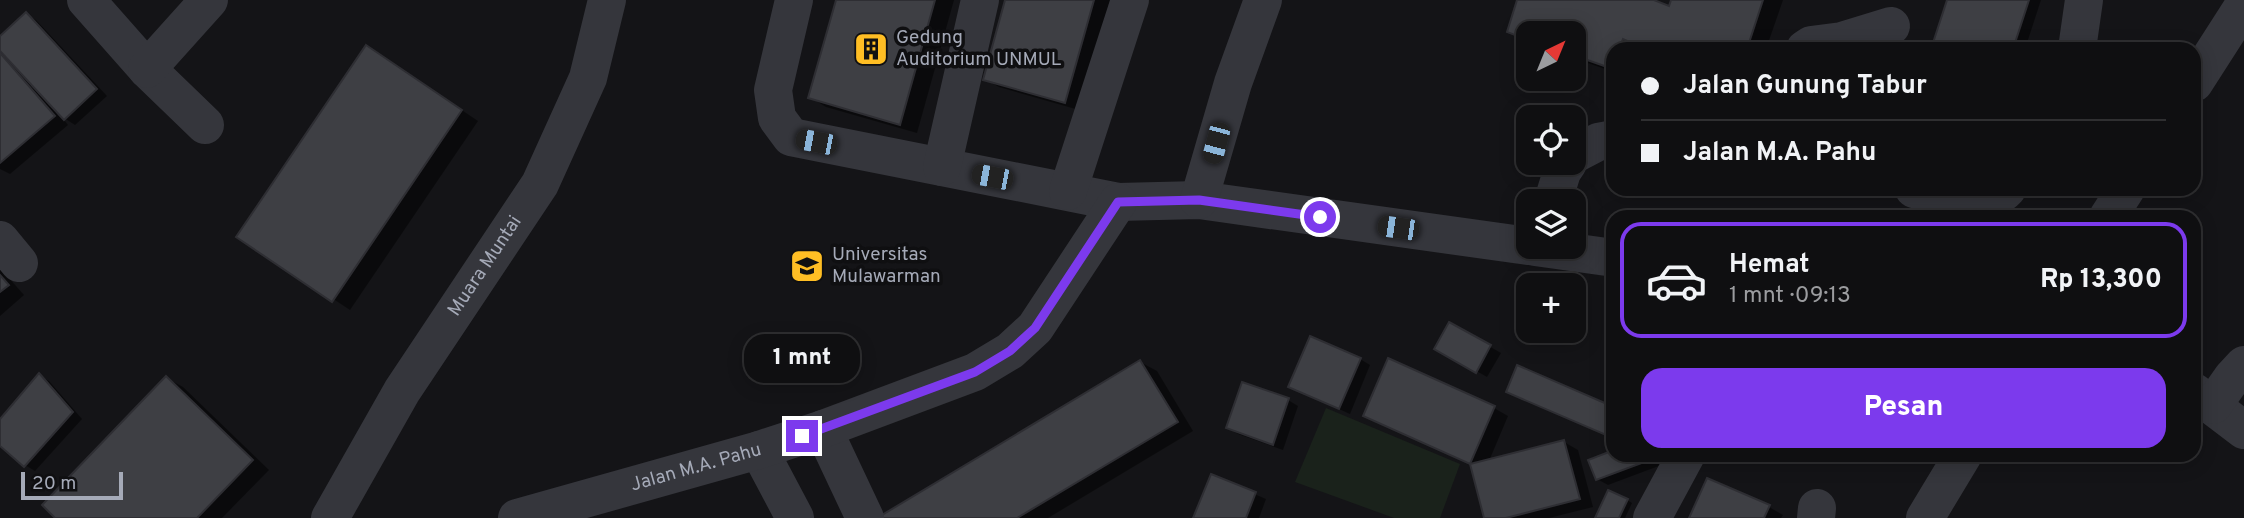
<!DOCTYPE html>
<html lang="id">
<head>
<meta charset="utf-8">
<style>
	body { margin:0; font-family:Overpass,sans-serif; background:#1d1d1f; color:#f1f3f6; height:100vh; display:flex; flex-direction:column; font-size:26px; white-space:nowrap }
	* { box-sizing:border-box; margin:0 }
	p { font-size:23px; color:#9b9c9f }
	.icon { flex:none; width:38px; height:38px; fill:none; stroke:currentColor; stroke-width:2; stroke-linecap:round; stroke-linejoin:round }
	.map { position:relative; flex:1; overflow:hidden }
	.side { position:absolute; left:1606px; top:210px; width:595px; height:252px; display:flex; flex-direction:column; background:#0f0f11; border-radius:21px; box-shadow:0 4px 18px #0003,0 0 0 2px #2f2f31 }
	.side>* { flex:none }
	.guide { position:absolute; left:1606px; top:42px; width:595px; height:154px; border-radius:21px; box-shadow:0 4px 18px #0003,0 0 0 2px #2f2f31; display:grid; align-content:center; height:154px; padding:0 35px; background:#0f0f11 }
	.needle { width:46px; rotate:43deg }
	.fabs { position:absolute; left:1516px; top:21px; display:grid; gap:14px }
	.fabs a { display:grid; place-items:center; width:70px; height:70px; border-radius:14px; background:#0f0f11; box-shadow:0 4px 18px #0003,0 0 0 2px #2f2f31; font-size:35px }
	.scale { position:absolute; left:21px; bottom:18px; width:102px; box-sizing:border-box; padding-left:7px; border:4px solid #a5aab8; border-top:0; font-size:19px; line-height:24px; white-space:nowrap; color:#a5aab8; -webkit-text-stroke:5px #0f0f11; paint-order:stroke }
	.end { position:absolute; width:32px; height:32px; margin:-16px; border:9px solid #7c3aed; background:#fff; box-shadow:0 0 0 4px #fff }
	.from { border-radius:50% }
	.bubble { position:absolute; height:49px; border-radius:21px; background:#0f0f11; box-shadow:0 4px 18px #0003,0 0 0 2px #2f2f31; font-size:23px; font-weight:800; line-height:49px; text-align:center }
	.car { position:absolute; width:21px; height:42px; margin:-21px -10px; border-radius:9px; box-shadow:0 0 5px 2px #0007; background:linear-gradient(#222 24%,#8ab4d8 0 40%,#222 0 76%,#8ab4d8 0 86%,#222 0) }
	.guide b { display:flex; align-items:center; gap:24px; height:66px; font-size:26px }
	.guide b+b { border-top:2px solid #2f2f31 }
	.guide i { width:18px; height:18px; background:#f1f3f6 }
	ul { padding:12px 0 0; list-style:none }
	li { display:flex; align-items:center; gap:21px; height:116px; margin:0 14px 10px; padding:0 21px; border:4px solid transparent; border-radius:21px }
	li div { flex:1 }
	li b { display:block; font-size:26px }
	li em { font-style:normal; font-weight:800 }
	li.selected { border-color:#7c3aed }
	li>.icon { width:63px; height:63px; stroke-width:1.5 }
	.primary-button { display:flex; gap:14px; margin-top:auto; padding:14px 35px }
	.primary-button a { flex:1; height:80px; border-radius:21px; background:#7c3aed; color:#fff; font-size:28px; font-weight:800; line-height:80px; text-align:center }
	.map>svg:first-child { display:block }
	.green { fill:#1a221b }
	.shadow { fill:#0007 }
	.building { fill:#3e3f44; stroke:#2e2e33; stroke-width:2 }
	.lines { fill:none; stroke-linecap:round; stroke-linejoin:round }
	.minor { stroke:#35363c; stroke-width:38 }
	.route { stroke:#7c3aed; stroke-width:9 }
	.labels { text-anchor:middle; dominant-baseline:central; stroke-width:7; stroke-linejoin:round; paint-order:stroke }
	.poi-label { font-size:19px; fill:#a5aab8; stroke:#0f0f11; text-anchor:start }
	.street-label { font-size:19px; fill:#a5aab8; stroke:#0f0f11 }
</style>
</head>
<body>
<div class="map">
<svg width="2244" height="518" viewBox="0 0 2244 518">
	<rect width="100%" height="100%" fill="#141417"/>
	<path class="green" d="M1326 408 1460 464 1440 518H1394L1295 482Z"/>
	<g class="shadow">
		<path d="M837 0H954L917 133 826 107 810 97Z"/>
		<path d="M1007 0H1110L1079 110 999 87 985 79Z"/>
		<path d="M1519 0H1648L1670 8 1673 0H1783L1766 49H1644L1640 47 1639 49H1614V72L1573 58V33H1528V42L1509 32Z"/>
		<path d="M1949 0H2041L2025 49H1932Z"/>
		<path d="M26 14 36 20 107 96 75 125 61 116 68 125 10 174 0 169V52L4 54 0 49V38Z"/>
		<path d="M383 57 478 121 350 310 238 236Z"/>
		<path d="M0 268 24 295 0 316Z"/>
		<path d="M1450 324 1501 353 1487 377 1436 348Z"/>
		<path d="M1360 359 1370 365 1350 414 1290 387Z"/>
		<path d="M1140 362 1157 371 1193 431 1048 518H880Z"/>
		<path d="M39 376 49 381 82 419 35 471 25 465 0 444V422Z"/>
		<path d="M166 378 183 387 269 470 222 518H58Z"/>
		<path d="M1508 391 1614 409V438L1518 397Z"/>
		<path d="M1288 400 1298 406 1283 450 1238 434 1228 428Z"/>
		<path d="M1494 408 1508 416 1489 461 1564 442 1578 450 1593 507 1549 518H1486L1472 465 1365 415Z"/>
		<path d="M1614 455H1670L1672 461 1608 485 1597 479Z"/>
		<path d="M1212 476 1266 499 1259 518H1195Z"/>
		<path d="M1627 500 1632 503 1625 518H1597Z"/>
		<path d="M1769 507 1783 515 1781 518H1691Z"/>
	</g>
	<g class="building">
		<path d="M836 0H935L900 125 808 98Z"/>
		<path d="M1005 0H1094L1065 103 983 80Z"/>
		<path d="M1517 0H1654L1669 6 1671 0H1763L1747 49H1673L1657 43 1655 49H1646L1623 39 1619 49H1614L1613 69 1573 55V33H1528V40L1507 32Z"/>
		<path d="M1947 0H2029L2013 49H1931Z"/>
		<path d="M26 12 97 89 64 120 0 51V36Z"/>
		<path d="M366 45 462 110 332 302 236 237Z"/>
		<path d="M0 53 55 116 0 163Z"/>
		<path d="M0 275 9 285 0 292Z"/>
		<path d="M1449 322 1491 345 1476 373 1434 349Z"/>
		<path d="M1310 336 1361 358 1339 409 1288 387Z"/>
		<path d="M1388 358 1495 406 1470 464 1363 416Z"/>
		<path d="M1140 360 1178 422 1017 518H877Z"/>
		<path d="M1517 365 1614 407V416L1606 435 1506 392Z"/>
		<path d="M39 373 73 412 24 467 0 446V419Z"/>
		<path d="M166 376 253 460 197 518H55L42 505Z"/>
		<path d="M1242 382 1289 398 1273 445 1226 428Z"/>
		<path d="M1564 440 1580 499 1506 518H1484L1470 464Z"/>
		<path d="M1614 450V455H1663L1596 480 1588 460Z"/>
		<path d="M1211 474 1256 492 1246 518H1193Z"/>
		<path d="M1707 478 1770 505 1764 518H1689Z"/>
		<path d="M1608 490 1628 499 1619 518H1595Z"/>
	</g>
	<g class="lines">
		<g class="minor">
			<path d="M86 0 147 69 205 125"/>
			<path d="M794 0 773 90 777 118 791 137 1118 202 1199 200 1528 246"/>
			<path d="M1805 49 1811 45 1842 41 1891 26"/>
			<path d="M2077 49 2084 0"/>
			<path d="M147 69 209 0"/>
			<path d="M2194 83 2244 5"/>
			<path d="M1573 155 1598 142 1614 139"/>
			<path d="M942 167 980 0"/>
			<path d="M1914 189C1938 196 1987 211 2007 189"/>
			<path d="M1068 191 1130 0"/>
			<path d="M1199 200 1233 83 1263 0"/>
			<path d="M1553 201 1562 172 1568 163"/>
			<path d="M2108 217 2126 189"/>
			<path d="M0 240 19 263"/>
			<path d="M1535 247 1614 258"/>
			<path d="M2194 392 2244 430"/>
			<path d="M2213 405 2232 378 2244 365"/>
			<path d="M823 429 865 518"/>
			<path d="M759 450 795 518"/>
			<path id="s1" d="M330 518 402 391 540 184 588 78 607 0"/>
			<path id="s2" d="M517 518 759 450 823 429 975 372 1010 351 1035 328 1118 202"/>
			<path d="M1652 518 1686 455"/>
			<path d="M1816 518 1817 508"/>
			<path d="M1925 518 1963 455"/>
		</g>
	</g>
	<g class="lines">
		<path class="route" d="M802 436 975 372 1010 351 1035 328 1118 202 1199 200 1320 217"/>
	</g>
	<defs>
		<g id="building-square" transform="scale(1.75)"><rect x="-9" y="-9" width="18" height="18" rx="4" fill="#ffbe24" stroke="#0f0f11"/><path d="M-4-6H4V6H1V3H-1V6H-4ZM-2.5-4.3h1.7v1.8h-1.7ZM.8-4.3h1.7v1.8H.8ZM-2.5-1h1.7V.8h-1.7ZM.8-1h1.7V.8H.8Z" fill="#111"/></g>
		<g id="university-square" transform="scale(1.75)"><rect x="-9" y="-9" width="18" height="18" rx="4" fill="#ffbe24" stroke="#0f0f11"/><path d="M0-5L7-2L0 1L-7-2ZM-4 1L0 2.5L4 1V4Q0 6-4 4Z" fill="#111"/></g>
	</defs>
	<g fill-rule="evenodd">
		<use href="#building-square" x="871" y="49"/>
		<use href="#university-square" x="807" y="266"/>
	</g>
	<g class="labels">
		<g class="poi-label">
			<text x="896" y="38">Gedung<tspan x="896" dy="22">Auditorium UNMUL</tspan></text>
			<text x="832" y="255">Universitas<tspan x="832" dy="22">Mulawarman</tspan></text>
		</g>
		<g class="street-label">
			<text stroke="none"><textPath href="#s1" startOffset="296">Muara Muntai</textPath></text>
			<text stroke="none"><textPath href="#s2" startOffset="186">Jalan M.A. Pahu</textPath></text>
		</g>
	</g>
</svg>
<div class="fabs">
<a><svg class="needle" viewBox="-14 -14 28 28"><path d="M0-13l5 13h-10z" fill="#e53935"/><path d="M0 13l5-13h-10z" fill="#9b9c9f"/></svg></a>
<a><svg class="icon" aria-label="locate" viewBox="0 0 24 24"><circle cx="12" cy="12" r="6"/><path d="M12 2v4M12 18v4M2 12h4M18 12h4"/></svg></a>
<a><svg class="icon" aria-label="layers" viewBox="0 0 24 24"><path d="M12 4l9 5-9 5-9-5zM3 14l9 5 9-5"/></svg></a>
<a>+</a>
</div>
<div class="scale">20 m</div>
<i class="end from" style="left:1320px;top:217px"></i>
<i class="end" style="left:802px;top:436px"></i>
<div class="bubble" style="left:744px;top:334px;width:116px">1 mnt</div>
<i class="car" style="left:816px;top:142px;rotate:281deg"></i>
<i class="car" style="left:1216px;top:143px;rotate:195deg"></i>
<i class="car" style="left:992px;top:177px;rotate:281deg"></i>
<i class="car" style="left:1398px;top:228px;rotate:278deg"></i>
<div class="guide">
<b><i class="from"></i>Jalan Gunung Tabur</b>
<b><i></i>Jalan M.A. Pahu</b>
</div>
<section class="side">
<ul>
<li class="selected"><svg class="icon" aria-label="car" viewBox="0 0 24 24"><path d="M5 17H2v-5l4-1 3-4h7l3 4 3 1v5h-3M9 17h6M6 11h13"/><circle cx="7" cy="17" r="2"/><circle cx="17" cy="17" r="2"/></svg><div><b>Hemat</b><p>1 mnt · 09:13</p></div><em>Rp 13,300</em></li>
</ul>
<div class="primary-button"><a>Pesan</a></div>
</section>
</div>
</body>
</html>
